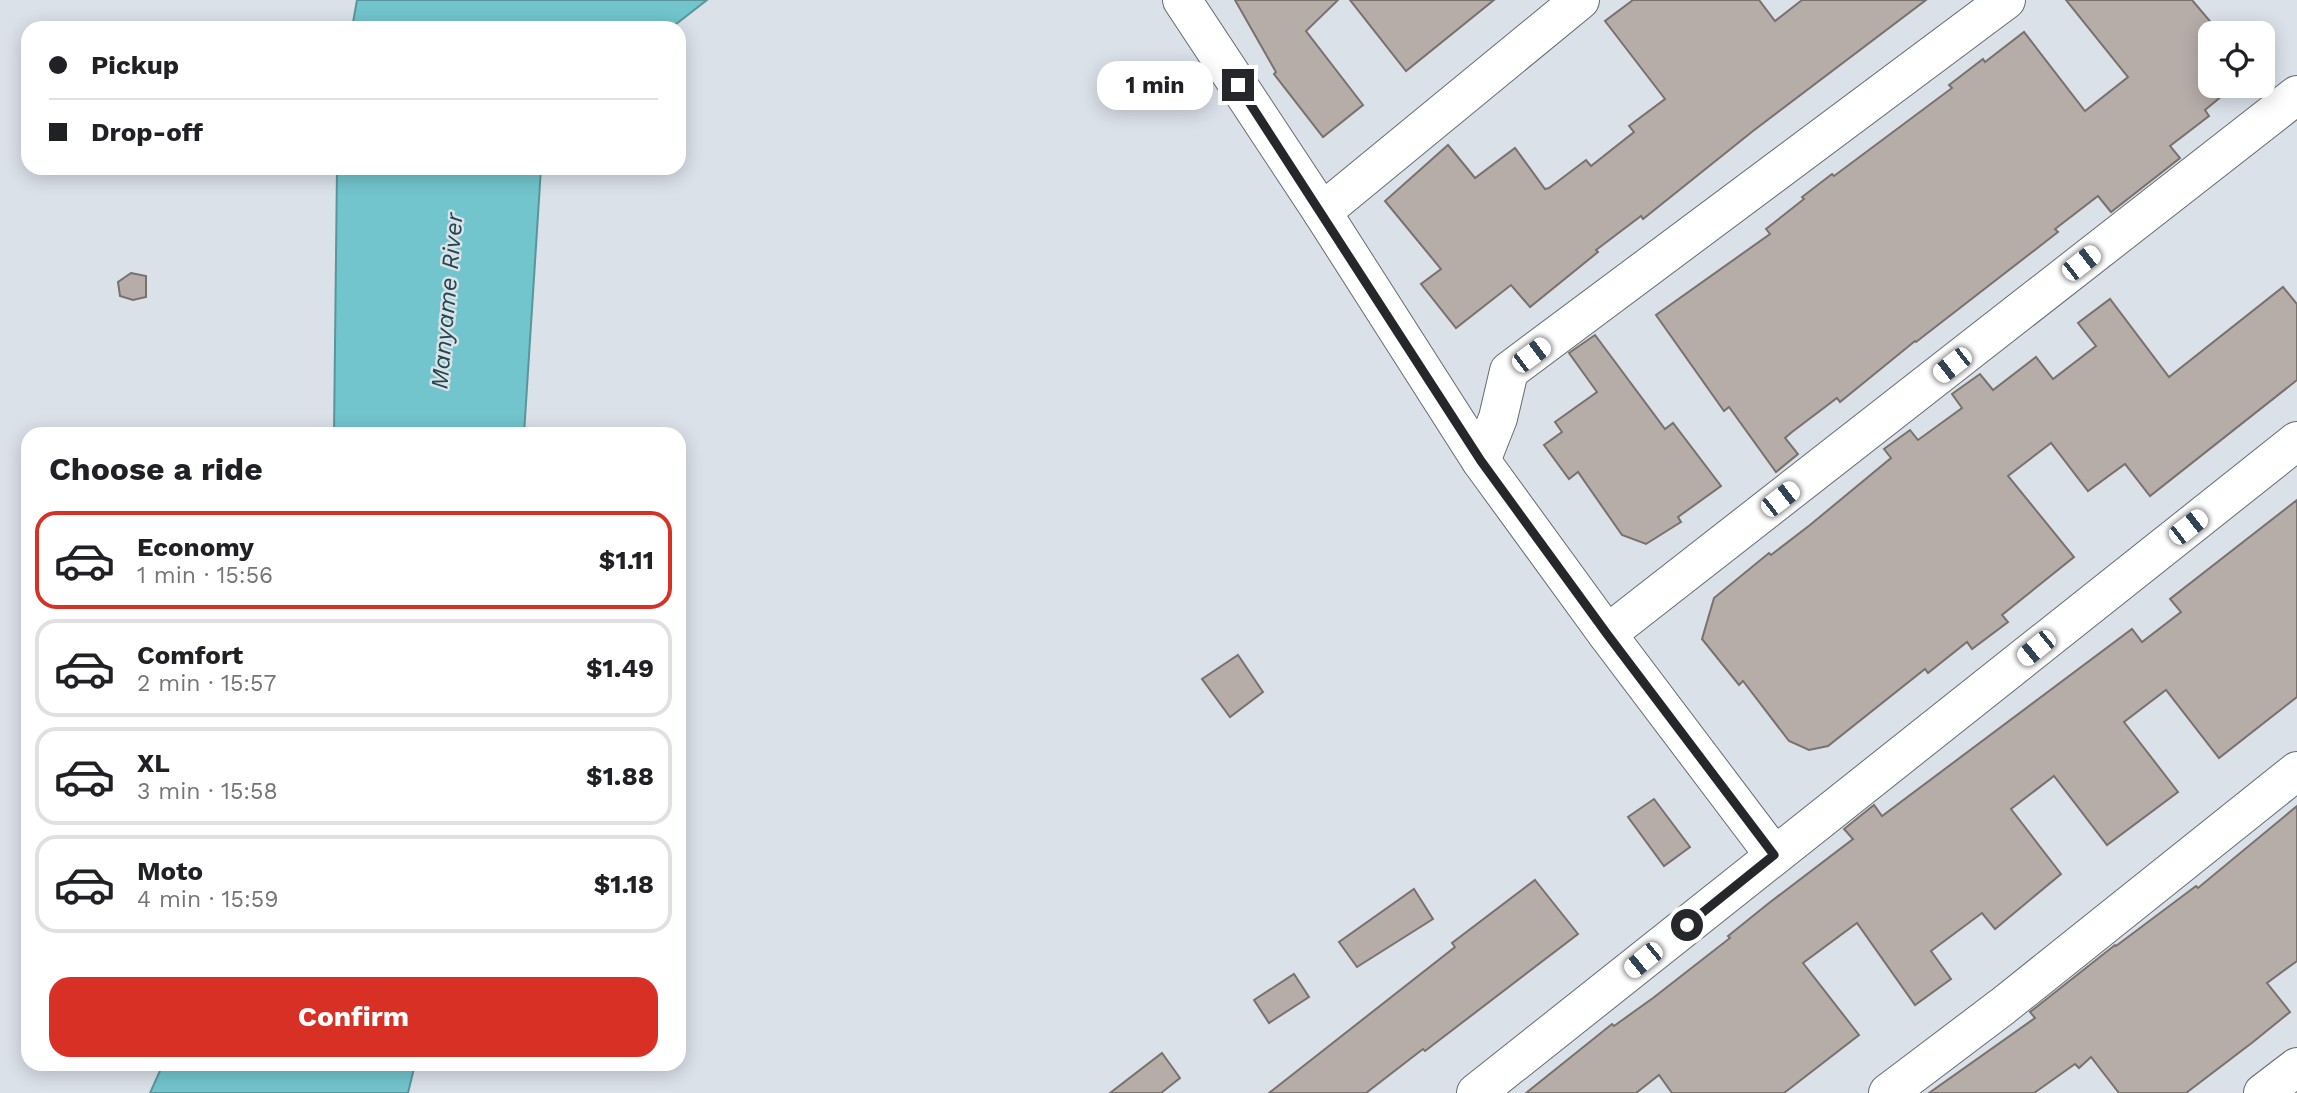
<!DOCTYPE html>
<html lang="en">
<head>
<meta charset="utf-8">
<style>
	body { margin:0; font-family:"Work Sans",sans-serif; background:#f2f2f2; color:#202124; height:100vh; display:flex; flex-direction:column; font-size:26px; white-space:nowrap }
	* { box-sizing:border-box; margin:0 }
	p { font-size:23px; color:#757577 }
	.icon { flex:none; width:38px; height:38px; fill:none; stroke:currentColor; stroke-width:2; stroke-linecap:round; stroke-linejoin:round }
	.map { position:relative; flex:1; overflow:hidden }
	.side { position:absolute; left:21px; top:427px; width:665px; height:644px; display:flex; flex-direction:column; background:#fff; border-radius:21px; box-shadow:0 4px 18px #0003 }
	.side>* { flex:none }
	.top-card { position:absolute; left:21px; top:21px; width:665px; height:154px; border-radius:21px; box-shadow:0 4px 18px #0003; display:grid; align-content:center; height:154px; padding:0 28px; background:#fff }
	.fabs { position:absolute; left:2198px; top:21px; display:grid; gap:14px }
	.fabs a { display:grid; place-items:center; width:77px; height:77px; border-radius:14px; background:#fff; box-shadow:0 4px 18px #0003; font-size:35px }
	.end { position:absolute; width:32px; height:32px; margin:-16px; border:9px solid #25272a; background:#fff; box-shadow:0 0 0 4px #fff }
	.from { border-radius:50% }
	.bubble { position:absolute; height:49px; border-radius:21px; background:#fff; box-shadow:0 4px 18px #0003; font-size:23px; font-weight:700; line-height:49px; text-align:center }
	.car { position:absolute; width:21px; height:42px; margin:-21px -10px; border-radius:9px; box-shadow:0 0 5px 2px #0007; background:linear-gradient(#fff 24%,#345 0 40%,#fff 0 76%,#345 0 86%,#fff 0) }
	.top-card b { display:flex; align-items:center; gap:24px; height:66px; font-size:26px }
	.top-card b+b { border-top:2px solid #e0e0e0 }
	.top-card i { width:18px; height:18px; background:#202124 }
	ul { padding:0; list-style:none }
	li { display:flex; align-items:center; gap:21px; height:98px; margin:0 14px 10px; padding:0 14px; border:4px solid #e0e0e0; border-radius:21px }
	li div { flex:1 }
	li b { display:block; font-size:26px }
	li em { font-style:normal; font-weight:700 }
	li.on { border-color:#d93025 }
	li>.icon { width:63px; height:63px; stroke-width:1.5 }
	h2 { padding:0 28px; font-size:32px; line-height:84px }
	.primary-button { display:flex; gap:14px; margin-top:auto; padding:14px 28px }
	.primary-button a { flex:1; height:80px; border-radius:21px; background:#d93025; color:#fff; font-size:28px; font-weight:700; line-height:80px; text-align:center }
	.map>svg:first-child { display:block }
	.water { fill:#72c4cd; stroke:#5b959c; stroke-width:2 }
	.building { fill:#b6ada8; stroke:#79716c; stroke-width:2 }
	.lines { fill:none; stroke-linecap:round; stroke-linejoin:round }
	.minor-casing { stroke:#646b71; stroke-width:40 }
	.minor { stroke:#fff; stroke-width:38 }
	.route { stroke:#25272a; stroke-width:9 }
	.labels { text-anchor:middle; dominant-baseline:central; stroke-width:5; stroke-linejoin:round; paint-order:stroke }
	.water-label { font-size:24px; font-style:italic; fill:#21484c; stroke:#dae1e9 }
</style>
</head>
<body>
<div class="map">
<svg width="2297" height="1093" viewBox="0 0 2297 1093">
	<rect width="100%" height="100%" fill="#dae1e9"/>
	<g class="water">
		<path d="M357 0H707L671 28H352Z"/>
		<path d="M337 168H541L524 434H334Z"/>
		<path d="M163 1064H415L408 1093H150Z"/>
	</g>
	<g class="building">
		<path d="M1235 0H1338L1306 31 1363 105 1323 137 1274 74 1276 72Z"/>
		<path d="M1350 0H1494L1406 71Z"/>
		<path d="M1633 0H1759L1775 21 1802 0H1926L1753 131 1643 219 1641 216 1596 250 1598 252 1530 307 1511 285 1456 328 1421 284 1441 269 1385 201 1448 145 1475 178 1515 148 1545 189 1549 188 1586 160 1591 166 1634 132 1629 126 1665 99 1605 21Z"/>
		<path d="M2066 0H2192L2220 33H2210V86H2234L2205 110 2209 116 2170 146 2180 158 2111 212 2098 196 2055 229 2058 232 1916 342 1915 341 1840 402 1837 398 1792 432 1785 438 1798 454 1776 472 1729 407 1724 411 1656 315 1770 234 1766 229 1804 199 1802 197 1832 174 1834 176 1952 88 1949 85 1983 59 1985 62 2024 32 2085 111 2128 77Z"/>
		<path d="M131 273 146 276V297L133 300 120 296 118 282Z"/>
		<path d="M2283 287 2297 304V380L2150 496 2125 464 2088 491 2051 443 2008 476 2074 557 2002 615 2008 622 1972 649 1967 642 1928 673 1925 669 1828 746 1809 750 1789 741 1743 681 1739 685 1702 639 1714 598 1769 553 1771 555 1810 525 1891 458 1884 449 1910 430 1918 440 1962 408 1952 394 1980 374 1993 390 2036 357 2053 379 2096 346 2078 323 2110 299 2169 377Z"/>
		<path d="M1595 335 1665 429 1673 423 1721 486 1678 517 1681 522 1646 544 1622 535 1578 472 1569 479 1544 445 1562 432 1555 422 1597 392 1569 353Z"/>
		<path d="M2297 500V697L2219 758 2166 690 2124 722 2178 792 2107 845 2054 776 2011 809 2061 874 1995 929 1982 913 1931 951 1951 979 1915 1005 1857 923 1803 963 1859 1035 1784 1093H1672L1659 1075 1636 1093H1526L1612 1024 1614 1026 1653 998 1730 938 1728 936 1769 903 1853 839 1844 829 1874 805 1882 816 2132 629 2142 642 2181 612 2170 599Z"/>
		<path d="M1238 655 1263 692 1230 717 1202 679Z"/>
		<path d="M1654 799 1690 847 1664 866 1628 817Z"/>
		<path d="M2297 806V961L2267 983 2290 1012 2253 1042 2186 1093H2119L2091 1057 2079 1068 2075 1064 2034 1093H1929L2035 1018 2030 1012 2115 945 2116 946 2196 886 2198 888Z"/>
		<path d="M1535 880 1578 934 1425 1051 1423 1049 1366 1093H1269L1455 947 1452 943Z"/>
		<path d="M1414 889 1433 919 1357 967 1339 942Z"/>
		<path d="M1294 974 1309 997 1269 1023 1254 1000Z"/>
		<path d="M1162 1053 1180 1078 1161 1093H1110Z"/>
	</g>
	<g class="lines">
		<g class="minor-casing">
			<g id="minor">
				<path d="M1182 0 1322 212 1481 461 1607 634 1774 855"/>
				<path d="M1322 212 1580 0"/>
				<path d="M1481 461 1498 418 1509 371 2006 0"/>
				<path d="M1607 634 2297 95"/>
				<path d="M1476 1093 2297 441"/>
				<path d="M1888 1093 2003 1006 2297 771"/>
				<path d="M2263 1093 2297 1067"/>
			</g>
		</g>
		<use href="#minor" class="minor"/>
	</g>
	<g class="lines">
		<path class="route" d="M1238 85 1481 461 1607 634 1774 855 1687 925"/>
	</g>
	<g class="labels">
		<g class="water-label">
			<text transform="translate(447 301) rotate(-85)">Manyame River</text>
		</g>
	</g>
</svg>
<div class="fabs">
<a><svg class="icon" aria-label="locate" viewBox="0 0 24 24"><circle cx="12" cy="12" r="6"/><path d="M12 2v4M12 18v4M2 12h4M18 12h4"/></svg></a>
</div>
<i class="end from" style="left:1687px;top:925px"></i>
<i class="end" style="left:1238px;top:85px"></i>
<div class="bubble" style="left:1097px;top:61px;width:116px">1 min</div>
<i class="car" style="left:2081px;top:263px;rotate:52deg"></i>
<i class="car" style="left:1531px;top:355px;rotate:53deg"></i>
<i class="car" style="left:1952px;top:365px;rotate:232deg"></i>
<i class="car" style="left:1780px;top:499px;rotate:52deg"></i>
<i class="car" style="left:2188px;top:527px;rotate:52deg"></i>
<i class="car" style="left:2036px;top:648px;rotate:231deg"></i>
<i class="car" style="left:1643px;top:960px;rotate:231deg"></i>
<div class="top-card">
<b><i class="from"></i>Pickup</b>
<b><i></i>Drop-off</b>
</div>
<section class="side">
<h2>Choose a ride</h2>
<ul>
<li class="on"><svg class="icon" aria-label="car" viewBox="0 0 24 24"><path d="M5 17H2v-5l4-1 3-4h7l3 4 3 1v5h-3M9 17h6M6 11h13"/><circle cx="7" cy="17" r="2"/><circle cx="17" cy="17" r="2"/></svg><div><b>Economy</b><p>1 min · 15:56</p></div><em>$1.11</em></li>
<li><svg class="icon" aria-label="car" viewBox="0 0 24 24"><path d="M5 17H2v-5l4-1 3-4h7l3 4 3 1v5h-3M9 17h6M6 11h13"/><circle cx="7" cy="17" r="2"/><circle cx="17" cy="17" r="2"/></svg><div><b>Comfort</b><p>2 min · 15:57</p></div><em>$1.49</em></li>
<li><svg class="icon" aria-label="car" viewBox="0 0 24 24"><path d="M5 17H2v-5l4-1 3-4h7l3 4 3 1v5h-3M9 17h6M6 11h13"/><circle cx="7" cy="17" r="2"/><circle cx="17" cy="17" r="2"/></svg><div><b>XL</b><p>3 min · 15:58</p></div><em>$1.88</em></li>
<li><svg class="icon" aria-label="car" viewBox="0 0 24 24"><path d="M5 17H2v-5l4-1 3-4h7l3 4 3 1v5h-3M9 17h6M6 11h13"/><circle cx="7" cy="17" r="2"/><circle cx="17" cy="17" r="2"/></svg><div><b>Moto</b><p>4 min · 15:59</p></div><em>$1.18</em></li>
</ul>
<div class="primary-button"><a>Confirm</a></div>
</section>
</div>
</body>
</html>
